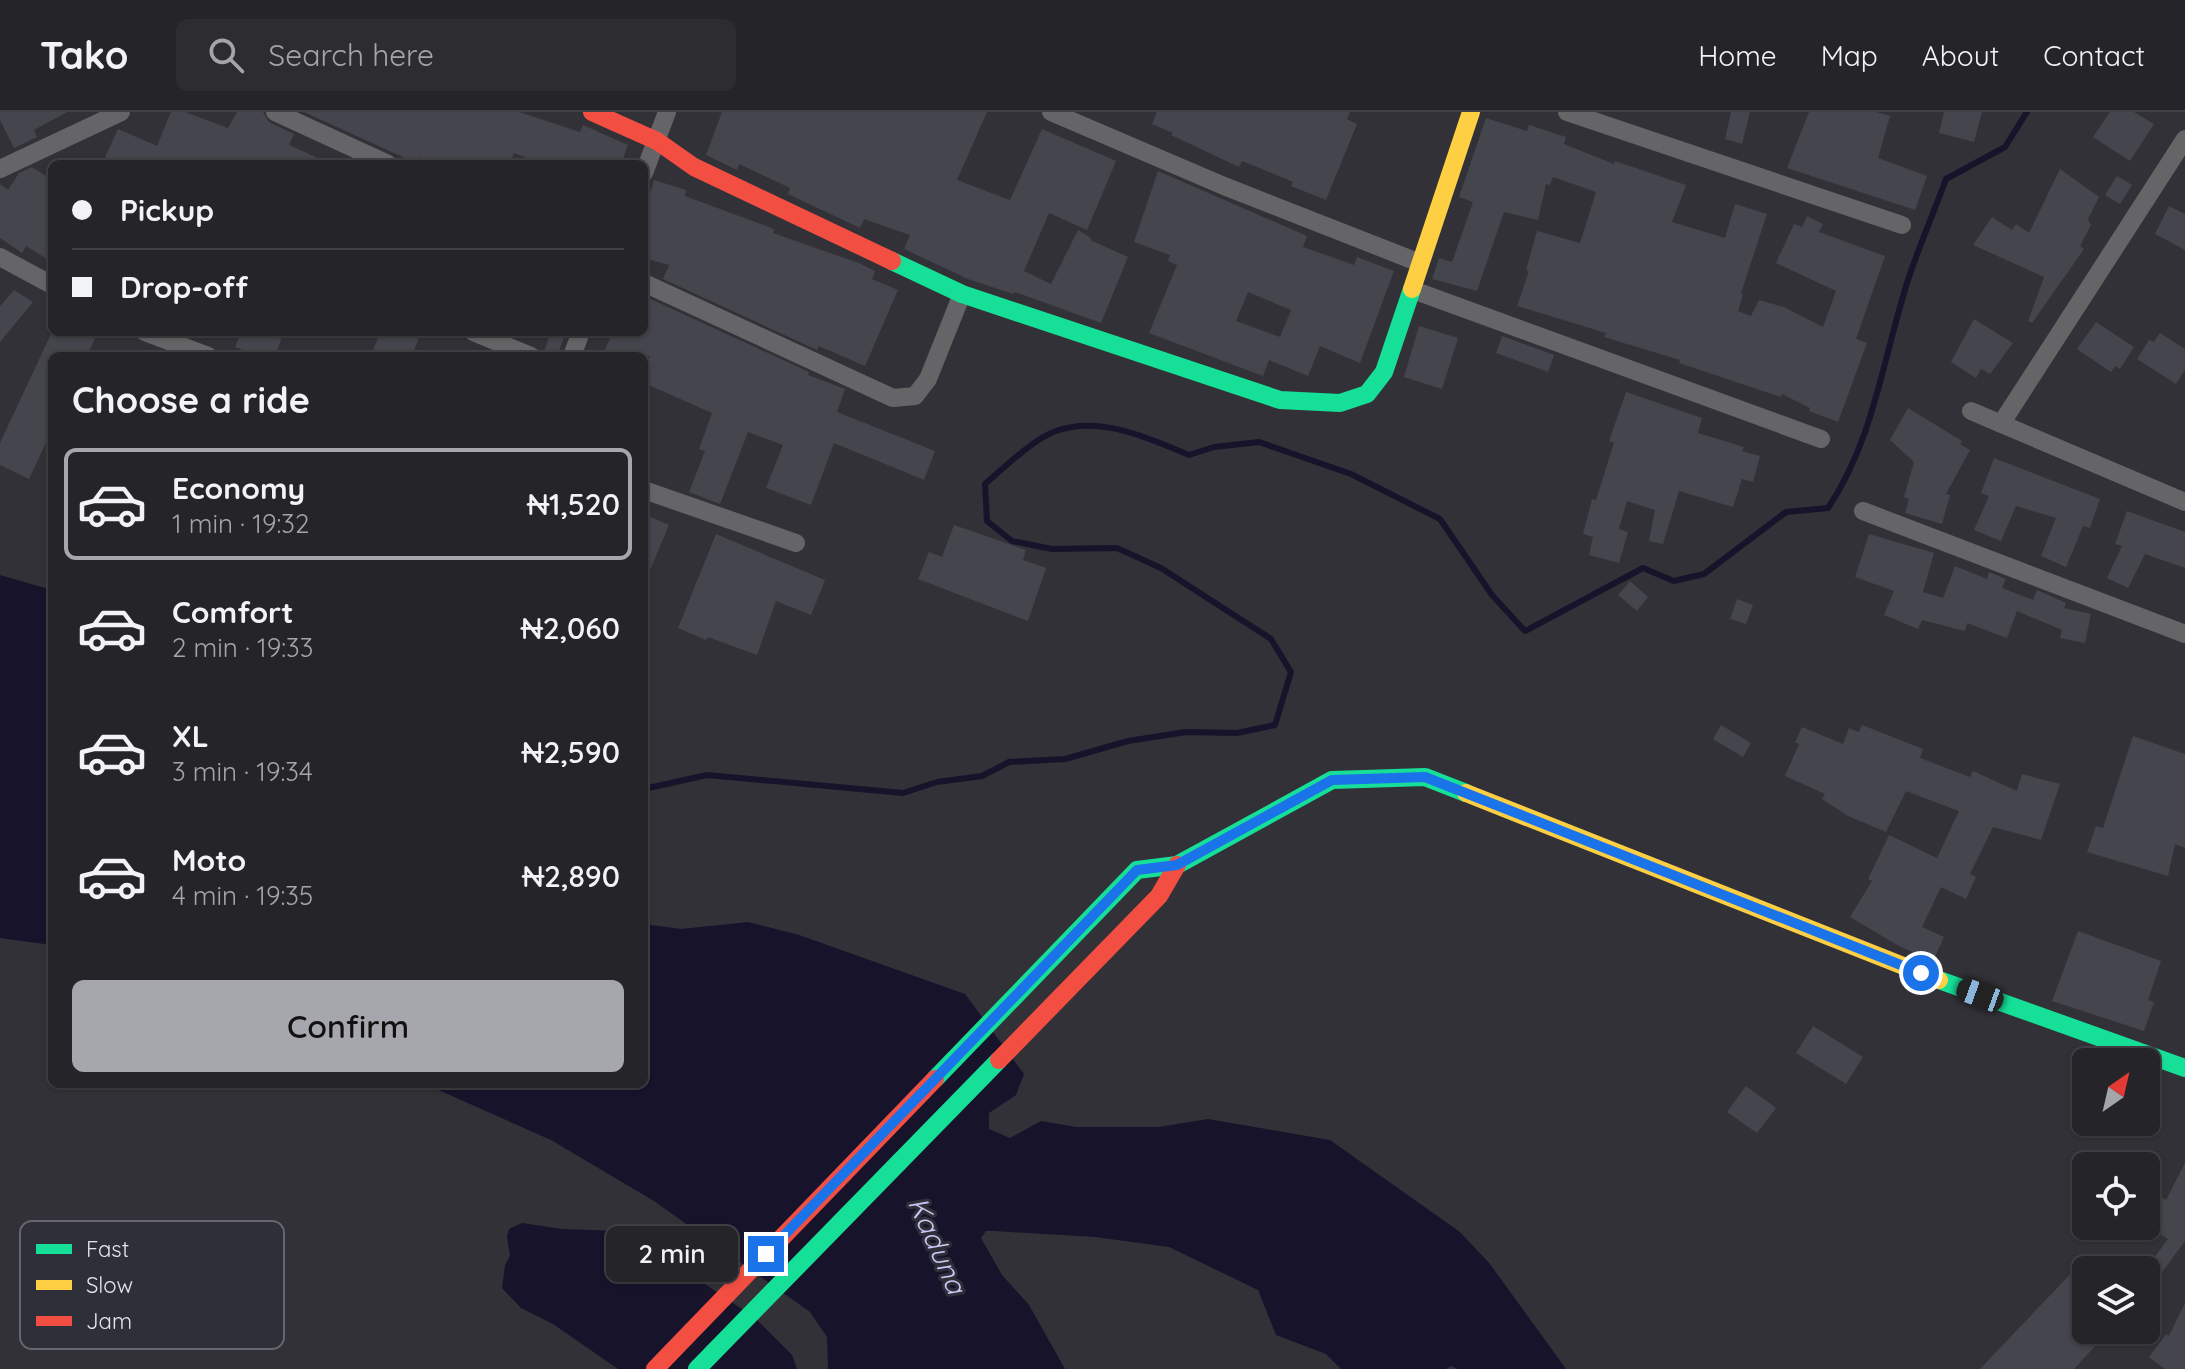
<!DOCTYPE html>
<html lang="en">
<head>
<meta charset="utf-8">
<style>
	body { margin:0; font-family:Quicksand,sans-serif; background:#2d2d31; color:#f1f3f6; height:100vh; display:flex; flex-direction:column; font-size:30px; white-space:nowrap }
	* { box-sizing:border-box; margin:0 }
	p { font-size:26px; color:#a3a5a8 }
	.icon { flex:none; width:44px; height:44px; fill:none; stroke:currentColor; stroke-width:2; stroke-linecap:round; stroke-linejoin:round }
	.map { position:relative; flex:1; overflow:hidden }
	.drawer { position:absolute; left:48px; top:240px; width:600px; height:736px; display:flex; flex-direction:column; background:#252529; border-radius:12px; box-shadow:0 2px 6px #0004,0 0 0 2px #424246 }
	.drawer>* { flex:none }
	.top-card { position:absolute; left:48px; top:48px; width:600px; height:176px; border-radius:12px; box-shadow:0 2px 6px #0004,0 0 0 2px #424246; display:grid; align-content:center; height:176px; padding:0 24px; background:#252529 }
	.needle { width:52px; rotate:34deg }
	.tools { position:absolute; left:2072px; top:936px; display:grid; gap:16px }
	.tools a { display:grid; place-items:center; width:88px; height:88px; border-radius:12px; background:#252529; box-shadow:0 2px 6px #0004,0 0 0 2px #424246; font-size:40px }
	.end { position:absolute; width:36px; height:36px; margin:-18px; border:10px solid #1a73e8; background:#fff; box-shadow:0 0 0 4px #fff }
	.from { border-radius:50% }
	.bubble { position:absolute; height:56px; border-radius:12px; background:#252529; box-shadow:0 2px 6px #0004,0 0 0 2px #424246; font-size:26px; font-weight:600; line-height:56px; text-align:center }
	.car { position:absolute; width:24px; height:48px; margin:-24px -12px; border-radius:10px; box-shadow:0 0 6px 2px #0007; background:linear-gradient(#222 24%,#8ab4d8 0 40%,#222 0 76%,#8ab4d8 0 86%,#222 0) }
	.top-card b { display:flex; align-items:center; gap:28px; height:76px; font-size:30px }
	.top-card b+b { border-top:2px solid #424246 }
	.top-card i { width:20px; height:20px; background:#f1f3f6 }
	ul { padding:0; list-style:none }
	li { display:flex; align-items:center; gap:24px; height:112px; margin:0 16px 12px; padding:0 8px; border:4px solid transparent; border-radius:12px }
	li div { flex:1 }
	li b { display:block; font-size:30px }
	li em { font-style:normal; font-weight:600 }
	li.on { border-color:#a6a6ad }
	li>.icon { width:72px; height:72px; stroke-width:1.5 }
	h2 { padding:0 24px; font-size:36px; line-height:96px }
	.button { display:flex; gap:16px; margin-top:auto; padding:16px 24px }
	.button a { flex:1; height:92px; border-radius:12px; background:#a6a6ad; color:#111; font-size:32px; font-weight:600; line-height:92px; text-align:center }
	header { display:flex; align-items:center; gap:48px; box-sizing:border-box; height:112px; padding:0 40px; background:#252529; border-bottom:2px solid #424246 }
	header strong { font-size:38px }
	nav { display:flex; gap:44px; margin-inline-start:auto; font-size:28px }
	.search { width:560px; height:72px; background:#2d2d31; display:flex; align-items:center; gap:20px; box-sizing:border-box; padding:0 28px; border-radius:12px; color:#a3a5a8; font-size:30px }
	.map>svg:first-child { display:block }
	.water { fill:#17132b }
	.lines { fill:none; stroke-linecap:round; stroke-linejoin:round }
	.stream { stroke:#17132b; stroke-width:6 }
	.building { fill:#45454d; fill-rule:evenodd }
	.street { stroke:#656567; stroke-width:18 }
	.fast { stroke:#16e098; stroke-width:18 }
	.slow { stroke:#ffcf43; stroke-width:18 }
	.jam { stroke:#f24e42; stroke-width:18 }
	.route { stroke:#1a73e8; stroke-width:10 }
	.labels { text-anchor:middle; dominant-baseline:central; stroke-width:6; stroke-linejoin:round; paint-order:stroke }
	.water-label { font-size:28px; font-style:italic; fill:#cac8f6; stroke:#2f2f39 }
	.key { fill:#2f2f39; stroke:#66666f; stroke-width:2 }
	.key-label { font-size:22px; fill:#e5e5ec }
</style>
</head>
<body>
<header>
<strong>Tako</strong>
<div class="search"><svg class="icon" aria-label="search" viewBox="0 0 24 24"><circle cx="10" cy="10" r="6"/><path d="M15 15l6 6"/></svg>Search here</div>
<nav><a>Home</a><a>Map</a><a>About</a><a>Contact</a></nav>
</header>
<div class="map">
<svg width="2185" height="1257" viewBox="0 0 2185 1257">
	<rect width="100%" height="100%" fill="#313137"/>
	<g class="water">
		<path d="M0 463 52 478V833L0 826Z"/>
		<path d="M748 810 799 823 965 882 1024 962 1016 983 989 1001V1017L1010 1026 1041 1009 1076 1015H1159L1208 1007 1330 1028 1460 1120 1490 1152 1566 1257H1458L1451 1254 1446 1257H1341L1326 1242 1276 1223 1258 1178 1169 1135 1095 1125 994 1119H986L981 1126 1002 1163 1029 1193 1065 1257H828L827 1225 810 1200 654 1089 551 1028 425 972H644V812L681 817Z"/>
		<path d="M522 1111 562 1117 620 1119 659 1134 682 1149 696 1166 755 1206 792 1243 797 1257H618L553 1212 521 1196 502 1176 505 1153 510 1144 507 1125 509 1117Z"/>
	</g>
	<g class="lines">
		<path class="stream" d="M644 677 707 663 903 681 937 670 982 664 1009 650 1065 647 1128 629 1186 620 1237 621 1275 613 1291 560 1271 527 1161 456 1117 436 1052 437 1012 429 987 409 985 372C1004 356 1033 327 1056 319 1100 303 1148 326 1189 343L1214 335 1259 330 1351 362 1440 407 1492 483 1525 519 1643 456 1674 469 1704 462 1786 400 1828 396C1875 326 1883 244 1909 165 1920 132 1934 100 1946 67L2005 35 2027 0"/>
	</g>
	<g class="building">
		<path d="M0 0H67L34 18 37 25 14 36 0 8Z"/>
		<path d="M171 0H185L228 16 237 0H263L269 10 294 22 289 33 331 52H121L105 45 118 17 157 34Z"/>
		<path d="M304 0H519L580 20 583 13 628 33 621 52H542L514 41 510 52H439L419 45 416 51Z"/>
		<path d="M722 0H987L957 68 1010 88 1042 17 1116 49 1087 118 1049 101 1024 159 1051 172 1078 118 1091 126 1090 128 1128 145 1101 211 1015 180 1013 182 968 167 904 137 910 123 864 107 860 116 788 82 790 76 739 52 737 58 706 43Z"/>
		<path d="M1157 0H1350L1347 7 1357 12 1326 88 1291 74 1293 70 1242 49 1239 55 1171 23 1173 21 1152 12Z"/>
		<path d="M1731 0H1750L1742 32 1725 27Z"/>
		<path d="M1809 0H1876L1890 4 1878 46 1927 64 1915 98 1787 56Z"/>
		<path d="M1944 0H1982L1974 30 1939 21Z"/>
		<path d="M2110 0H2134L2154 12 2130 49 2093 25Z"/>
		<path d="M1486 6 1527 19 1529 13 1566 25 1564 32 1614 52 1615 49 1686 73 1672 110 1725 126 1735 92 1767 102 1741 181 1743 182 1738 199 1751 204 1759 188 1784 195 1823 215 1836 179 1776 151 1794 112 1802 115 1807 104 1823 112 1819 120 1885 144 1856 227 1867 231 1838 310 1809 299 1810 296 1782 282 1781 285 1679 251 1680 248 1604 225 1606 221 1517 194 1529 159 1526 158 1537 119 1580 131 1596 80 1553 65 1550 73 1546 72 1538 108 1504 100 1477 179 1432 167 1439 146 1452 150 1473 90 1459 85Z"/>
		<path d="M32 55 52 68V150L26 134 22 141 0 126V72L8 78 19 61Z"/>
		<path d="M2060 57 2099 85 2088 107 2091 113 2080 134 2084 137 2032 211 2028 209 2044 165 1973 133 1992 105 2012 118 2016 112 2029 121Z"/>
		<path d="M1158 59 1307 124 1303 135 1354 153 1357 145 1394 159 1360 251 1320 234 1308 264 1269 248 1263 264 1149 221 1177 153 1168 149 1170 143 1134 130ZM1248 180 1291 198 1280 225 1236 209Z"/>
		<path d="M2117 64 2132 73 2120 92 2105 83Z"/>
		<path d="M654 68 686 78 685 84 774 117 773 121 859 151 875 159 872 167 898 178 865 254 819 234 817 238 663 167 669 153 644 146V100Z"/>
		<path d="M2169 94 2185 102V138L2155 122Z"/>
		<path d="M14 178 33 190 0 230V194Z"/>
		<path d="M644 184 809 260 808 263 845 277 837 300 935 339 924 368 834 331 811 393 766 376 783 333 748 320 720 392 689 380 705 339 699 337 712 301 644 271V257L650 244H602L613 220H644Z"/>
		<path d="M1974 207 2013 231 1990 262 1981 257 1976 266 1951 250Z"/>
		<path d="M2096 210 2134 235 2120 257 2115 254 2111 260 2077 237Z"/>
		<path d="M1419 214 1458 226 1442 277 1404 265Z"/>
		<path d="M52 220H98L87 244H52V318L29 367 0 353V331Z"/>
		<path d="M241 220H284L275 244H258L235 235Z"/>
		<path d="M380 220H421L412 244H371Z"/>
		<path d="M550 220H566L557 244H543Z"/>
		<path d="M2160 221 2185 237V258L2176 272 2137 247 2149 228 2154 230Z"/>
		<path d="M1502 224 1554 243 1548 260 1496 241Z"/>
		<path d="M1626 280 1702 306 1698 321 1744 335 1742 339 1760 344 1753 370 1742 367 1733 395 1679 379 1663 432 1649 429 1655 398 1627 389 1619 417 1628 420 1619 451 1589 443 1593 425 1583 422 1592 387 1596 388 1614 331 1609 329Z"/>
		<path d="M1908 296 1962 329 1960 332 1970 338 1946 382 1950 383 1942 412 1905 401 1909 387 1904 385 1914 350 1890 328Z"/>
		<path d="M1994 346 2100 387 2090 416 2083 414 2066 455 2041 444 2056 406 2016 394 2001 429 1974 418 1989 384 1981 381Z"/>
		<path d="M2127 399 2185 420V456L2145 442 2128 476 2107 466 2122 434 2115 432Z"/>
		<path d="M644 402 669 413 644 472Z"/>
		<path d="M954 413 1026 438 1023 448 1046 456 1028 509 918 467 929 440 942 445Z"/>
		<path d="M716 422 825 468 811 503 776 489 757 543 708 525 706 528 678 516Z"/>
		<path d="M1869 422 1934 441 1923 480 1943 486 1955 454 1987 467 1989 460 2006 467 2002 476 2033 488 2037 478 2066 491 2064 496 2091 502 2085 531 2060 526 2062 518 2017 499 2007 526 1967 511 1965 519 1922 508 1918 517 1884 503 1894 479 1855 465Z"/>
		<path d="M1630 469 1648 485 1637 499 1618 483Z"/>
		<path d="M1737 487 1753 493 1746 512 1730 507Z"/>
		<path d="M1721 613 1751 631 1743 645 1713 627Z"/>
		<path d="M1862 613 1923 637 1920 646 1970 665 1973 659 2017 679 2022 662 2060 672 2041 728 1993 715 1970 762 1976 765 1966 787 1941 775 1922 815 1944 825 1933 849 1899 834 1850 805 1872 769 1868 767 1889 723 1937 746 1959 699 1906 679 1886 720 1848 704 1822 687 1825 682 1785 664 1799 632 1795 630 1802 615 1843 632 1849 616 1859 620Z"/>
		<path d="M2133 624 2185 642V736L2175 732 2168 764 2087 740 2096 714 2103 716Z"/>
		<path d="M2078 819 2161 849 2148 888 2154 890 2144 919 2052 889Z"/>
		<path d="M1813 914 1863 945 1846 972 1796 941Z"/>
		<path d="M1746 974 1776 996 1757 1021 1727 1000Z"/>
		<path d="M2185 1051V1129L2160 1163 2148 1154 2168 1127 2146 1113V1075L2166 1088Z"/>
		<path d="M2078 1154 2086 1161V1218H2110L2074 1257H1980Z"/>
		<path d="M2185 1191V1257H2165L2149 1245 2166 1222 2169 1224Z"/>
	</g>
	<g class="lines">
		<g class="street">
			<path d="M275 0 388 52"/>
			<path d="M1051 0 1224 74 1420 151"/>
			<path d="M1567 0 1902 113"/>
			<path d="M0 57 121 0"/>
			<path d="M644 61 667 0"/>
			<path d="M0 145 52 173"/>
			<path d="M644 171 893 286 915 284 928 267 962 182"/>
			<path d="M1413 178 1821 327"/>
			<path d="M145 220 208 244"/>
			<path d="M473 220 531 244"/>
			<path d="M572 244 581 220"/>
			<path d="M1971 299 2185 390"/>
			<path d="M2001 312 2185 27"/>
			<path d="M644 378 796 431"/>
			<path d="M1863 399 2185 522"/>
		</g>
		<g class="fast">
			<path d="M892 149 962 182 1280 288 1340 291 1367 282 1384 260 1412 177"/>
			<path d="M1939 868 2185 956"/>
			<path d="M935 967 1137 758 1177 753 1332 668 1425 665 1466 681"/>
			<path d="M697 1257 999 948"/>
		</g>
		<g class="slow">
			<path d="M1412 177 1471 0"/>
			<path d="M1466 681 1939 868"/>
		</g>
		<g class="jam">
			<path d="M592 0 657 29 694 55 892 149"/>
			<path d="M999 948 1159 784 1177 753"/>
			<path d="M655 1257 935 967"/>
		</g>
	</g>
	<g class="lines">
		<path class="route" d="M766 1142 1137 758 1177 753 1332 668 1425 665 1921 861"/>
	</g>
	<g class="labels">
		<g class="water-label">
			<text transform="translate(938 1133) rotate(66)">Kaduna</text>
		</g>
	</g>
	<rect x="20" y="1109" width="264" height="128" rx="12" class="key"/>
	<rect x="36" y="1132" width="36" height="10" fill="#16e098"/>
	<rect x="36" y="1168" width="36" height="10" fill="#ffcf43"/>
	<rect x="36" y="1204" width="36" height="10" fill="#f24e42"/>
	<g class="key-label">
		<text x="86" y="1145">Fast</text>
		<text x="86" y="1181">Slow</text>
		<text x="86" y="1217">Jam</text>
	</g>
</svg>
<div class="tools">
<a><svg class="needle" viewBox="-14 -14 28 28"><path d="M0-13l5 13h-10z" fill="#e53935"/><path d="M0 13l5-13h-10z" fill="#a3a5a8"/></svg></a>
<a><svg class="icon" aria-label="locate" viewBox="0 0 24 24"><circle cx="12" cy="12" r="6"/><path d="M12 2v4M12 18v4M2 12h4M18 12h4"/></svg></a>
<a><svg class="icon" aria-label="layers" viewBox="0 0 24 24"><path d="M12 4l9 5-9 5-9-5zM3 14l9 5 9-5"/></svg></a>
</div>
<i class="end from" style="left:1921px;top:861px"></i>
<i class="end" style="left:766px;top:1142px"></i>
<div class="bubble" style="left:606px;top:1114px;width:132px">2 min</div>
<i class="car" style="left:1980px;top:883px;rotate:290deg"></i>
<div class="top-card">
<b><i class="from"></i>Pickup</b>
<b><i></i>Drop-off</b>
</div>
<section class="drawer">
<h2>Choose a ride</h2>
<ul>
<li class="on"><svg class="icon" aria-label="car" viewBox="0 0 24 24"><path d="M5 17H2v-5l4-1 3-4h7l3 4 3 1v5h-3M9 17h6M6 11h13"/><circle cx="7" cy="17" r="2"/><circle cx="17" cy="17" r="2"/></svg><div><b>Economy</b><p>1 min · 19:32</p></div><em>₦1,520</em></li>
<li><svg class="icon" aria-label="car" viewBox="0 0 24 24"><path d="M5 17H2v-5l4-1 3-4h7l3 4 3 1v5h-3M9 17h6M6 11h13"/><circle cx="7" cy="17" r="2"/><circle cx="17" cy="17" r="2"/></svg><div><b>Comfort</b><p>2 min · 19:33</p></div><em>₦2,060</em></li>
<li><svg class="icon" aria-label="car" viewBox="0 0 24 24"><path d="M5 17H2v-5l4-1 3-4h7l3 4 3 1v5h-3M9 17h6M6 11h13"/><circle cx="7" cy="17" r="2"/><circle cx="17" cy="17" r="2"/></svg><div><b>XL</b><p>3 min · 19:34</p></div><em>₦2,590</em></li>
<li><svg class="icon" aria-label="car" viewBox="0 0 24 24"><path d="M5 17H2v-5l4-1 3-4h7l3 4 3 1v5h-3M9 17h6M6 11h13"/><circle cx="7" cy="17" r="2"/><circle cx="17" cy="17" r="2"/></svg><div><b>Moto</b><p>4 min · 19:35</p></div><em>₦2,890</em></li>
</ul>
<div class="button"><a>Confirm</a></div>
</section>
</div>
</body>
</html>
